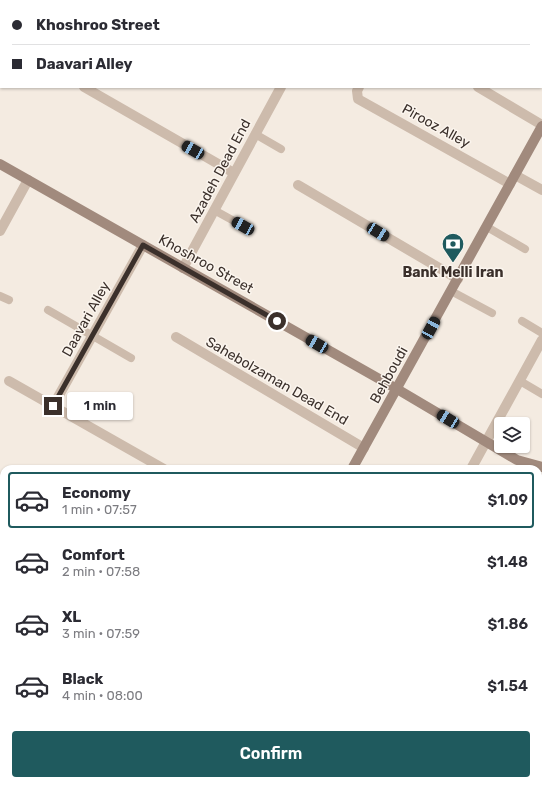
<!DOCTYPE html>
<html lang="en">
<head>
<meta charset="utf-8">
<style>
	body { margin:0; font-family:Rubik,sans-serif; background:#f7f7f7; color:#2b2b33; height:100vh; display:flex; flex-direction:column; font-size:15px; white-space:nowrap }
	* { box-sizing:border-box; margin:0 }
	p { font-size:13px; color:#7c7c81 }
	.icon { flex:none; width:22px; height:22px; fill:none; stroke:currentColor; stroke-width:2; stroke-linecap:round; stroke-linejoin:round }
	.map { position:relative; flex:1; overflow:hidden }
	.details { position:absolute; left:0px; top:465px; width:542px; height:320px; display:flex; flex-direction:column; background:#fff; border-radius:12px 12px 0 0; box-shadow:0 1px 3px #0004 }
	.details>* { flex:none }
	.top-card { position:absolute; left:0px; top:0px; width:542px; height:88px; box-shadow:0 1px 3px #0004; display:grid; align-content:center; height:88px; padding:0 12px; background:#fff }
	.buttons { position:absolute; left:494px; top:417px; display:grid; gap:8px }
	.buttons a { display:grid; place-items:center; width:36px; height:36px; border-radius:4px; background:#fff; box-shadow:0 1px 3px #0004; font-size:20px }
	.end { position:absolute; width:18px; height:18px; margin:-9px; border:5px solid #3b302b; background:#fff; box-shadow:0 0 0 2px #fff }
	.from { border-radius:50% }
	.bubble { position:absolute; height:28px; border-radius:4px; background:#fff; box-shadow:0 1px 3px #0004; font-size:13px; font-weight:600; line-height:28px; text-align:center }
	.car { position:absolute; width:12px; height:24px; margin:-12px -6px; border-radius:5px; box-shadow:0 0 3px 1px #0007; background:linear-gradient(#222 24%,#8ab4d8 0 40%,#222 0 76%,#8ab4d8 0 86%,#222 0) }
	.top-card b { display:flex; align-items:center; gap:14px; height:38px; font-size:15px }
	.top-card b+b { border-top:1px solid #e1e1e2 }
	.top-card i { width:10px; height:10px; background:#2b2b33 }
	ul { padding:7px 0 0; list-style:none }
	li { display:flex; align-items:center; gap:12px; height:56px; margin:0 8px 6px; padding:0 4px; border:2px solid transparent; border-radius:4px }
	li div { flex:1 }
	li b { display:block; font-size:15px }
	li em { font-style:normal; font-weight:600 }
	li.active { border-color:#1f5a5e }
	li>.icon { width:36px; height:36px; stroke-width:1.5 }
	.action { display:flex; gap:8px; margin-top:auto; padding:8px 12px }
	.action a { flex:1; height:46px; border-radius:4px; background:#1f5a5e; color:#fff; font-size:16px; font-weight:600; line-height:46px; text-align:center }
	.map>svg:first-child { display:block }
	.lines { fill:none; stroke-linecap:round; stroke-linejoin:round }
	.lane { stroke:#cdbbac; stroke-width:8 }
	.street { stroke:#cdbbac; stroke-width:10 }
	.secondary { stroke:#a18a7d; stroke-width:10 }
	.route { stroke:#3b302b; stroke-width:5 }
	.labels { text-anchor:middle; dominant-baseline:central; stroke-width:3; stroke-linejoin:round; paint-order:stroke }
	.street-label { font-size:14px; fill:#3b302b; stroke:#fbf5ee }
	.poi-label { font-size:14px; font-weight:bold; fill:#3b302b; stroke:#fbf5ee }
</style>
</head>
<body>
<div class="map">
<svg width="542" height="785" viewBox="0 0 542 785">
	<rect width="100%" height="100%" fill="#f4ebe1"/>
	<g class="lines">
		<g class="lane">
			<path d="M255 134 281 149"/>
			<path d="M214 210 243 226"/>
			<path d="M487 227 525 249"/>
			<path d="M451 291 492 313"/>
			<path d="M0 296 9 300"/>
			<path d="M48 310 131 358"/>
			<path d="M522 321 542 333"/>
			<path d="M520 381 542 394"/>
			<path d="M0 539 4 541"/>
			<path d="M216 781 222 785"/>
		</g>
		<g class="street">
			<path d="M96 0 98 1"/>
			<path d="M327 1 328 0"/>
			<path d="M0 39 1 40"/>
			<path d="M84 87 234 173"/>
			<path d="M359 87 357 91 358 99 510 184"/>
			<path d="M478 87 542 125"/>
			<path d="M515 175 542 190"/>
			<path d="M298 185 458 279"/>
			<path d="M0 231 28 180"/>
			<path d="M183 268 281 87"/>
			<path d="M176 337 364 448"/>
			<path d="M9 381 164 469"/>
			<path d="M53 406 143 245"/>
			<path d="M471 469 542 340"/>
			<path d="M0 482 4 484"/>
			<path d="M0 518 4 510"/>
			<path d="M538 589 542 590"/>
			<path d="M0 692 4 685"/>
			<path d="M347 785 350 781"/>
		</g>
		<g class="secondary">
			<path d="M0 164 397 389 517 460 542 467"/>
			<path d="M352 469 542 126"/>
			<path d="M538 576 542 571"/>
			<path d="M0 740 4 743"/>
			<path d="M538 749 542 750"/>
			<path d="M73 781 80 785"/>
			<path d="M174 785 176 781"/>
			<path d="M377 785 380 781"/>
		</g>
	</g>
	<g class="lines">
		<path class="route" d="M53 406 143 245 277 321"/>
	</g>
	<defs>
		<g id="bank-pin" transform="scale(1.15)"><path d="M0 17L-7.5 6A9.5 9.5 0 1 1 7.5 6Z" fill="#1f5a5e" stroke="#fbf5ee"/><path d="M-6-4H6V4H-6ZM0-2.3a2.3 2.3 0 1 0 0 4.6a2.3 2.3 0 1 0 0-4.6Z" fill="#fff"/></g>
	</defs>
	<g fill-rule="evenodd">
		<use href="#bank-pin" x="453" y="244"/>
	</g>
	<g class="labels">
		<g class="street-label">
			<text transform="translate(436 126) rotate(29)">Pirooz Alley</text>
			<text transform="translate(220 171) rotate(-62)">Azadeh Dead End</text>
			<text transform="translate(206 264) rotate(29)">Khoshroo Street</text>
			<text transform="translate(86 319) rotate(-61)">Daavari Alley</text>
			<text transform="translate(389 375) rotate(-61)">Behboudi</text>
			<text transform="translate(277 381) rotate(30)">Sahebolzaman Dead End</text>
		</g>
		<g class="poi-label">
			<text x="453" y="272">Bank Melli Iran</text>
		</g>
	</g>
</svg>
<div class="buttons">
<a><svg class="icon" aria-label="layers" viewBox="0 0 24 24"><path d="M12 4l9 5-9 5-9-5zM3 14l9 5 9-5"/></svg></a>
</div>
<i class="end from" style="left:277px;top:321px"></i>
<i class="end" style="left:53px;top:406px"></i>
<div class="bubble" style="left:67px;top:392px;width:66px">1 min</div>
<i class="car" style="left:193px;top:150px;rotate:300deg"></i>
<i class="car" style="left:243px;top:226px;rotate:299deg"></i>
<i class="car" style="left:378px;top:232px;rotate:121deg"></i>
<i class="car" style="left:431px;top:328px;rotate:29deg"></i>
<i class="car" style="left:317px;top:344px;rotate:300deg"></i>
<i class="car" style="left:448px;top:419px;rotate:301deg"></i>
<div class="top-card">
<b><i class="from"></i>Khoshroo Street</b>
<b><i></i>Daavari Alley</b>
</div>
<section class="details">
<ul>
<li class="active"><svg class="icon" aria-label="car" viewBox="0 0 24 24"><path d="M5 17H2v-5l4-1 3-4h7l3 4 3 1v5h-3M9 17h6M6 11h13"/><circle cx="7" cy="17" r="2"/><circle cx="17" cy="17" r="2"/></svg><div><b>Economy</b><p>1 min · 07:57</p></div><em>$1.09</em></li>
<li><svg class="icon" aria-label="car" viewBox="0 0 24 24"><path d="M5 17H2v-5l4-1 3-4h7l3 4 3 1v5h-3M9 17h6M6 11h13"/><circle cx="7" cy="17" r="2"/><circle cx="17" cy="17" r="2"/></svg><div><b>Comfort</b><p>2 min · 07:58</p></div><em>$1.48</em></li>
<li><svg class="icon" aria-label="car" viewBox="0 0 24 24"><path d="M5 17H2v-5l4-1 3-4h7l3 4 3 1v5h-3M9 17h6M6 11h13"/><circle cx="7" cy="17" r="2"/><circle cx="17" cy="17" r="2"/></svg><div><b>XL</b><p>3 min · 07:59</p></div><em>$1.86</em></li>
<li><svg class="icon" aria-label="car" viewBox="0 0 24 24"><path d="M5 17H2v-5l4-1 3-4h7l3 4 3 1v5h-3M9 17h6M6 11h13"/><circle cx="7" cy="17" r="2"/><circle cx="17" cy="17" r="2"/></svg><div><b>Black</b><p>4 min · 08:00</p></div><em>$1.54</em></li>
</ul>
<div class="action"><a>Confirm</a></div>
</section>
</div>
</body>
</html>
